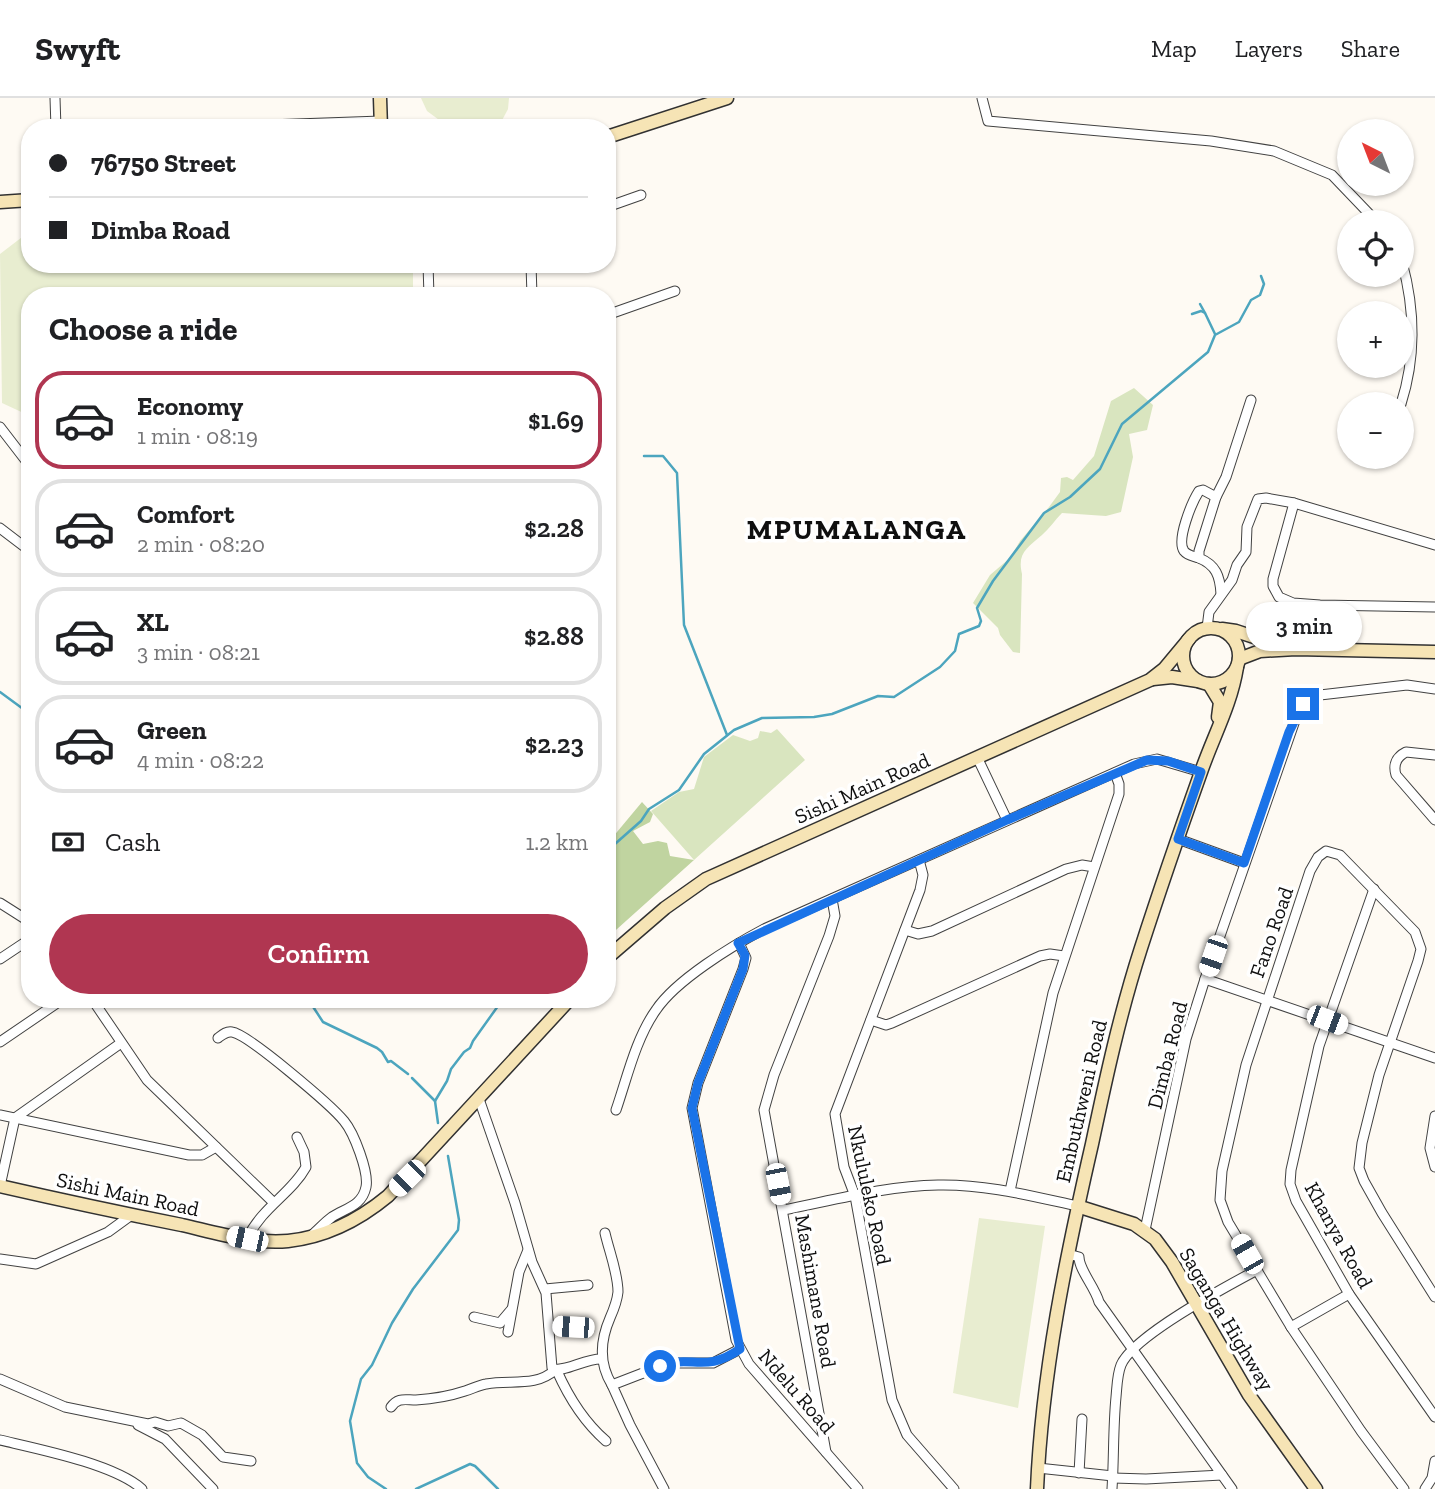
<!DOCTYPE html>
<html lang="en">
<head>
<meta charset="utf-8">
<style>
	body { margin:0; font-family:"Zilla Slab",serif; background:#f2f2f2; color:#202124; height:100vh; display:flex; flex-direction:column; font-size:26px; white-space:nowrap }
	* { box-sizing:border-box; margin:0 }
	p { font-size:23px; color:#757577 }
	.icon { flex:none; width:38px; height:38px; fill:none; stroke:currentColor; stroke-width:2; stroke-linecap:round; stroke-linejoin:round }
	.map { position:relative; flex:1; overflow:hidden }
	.sheet { position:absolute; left:21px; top:189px; width:595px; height:721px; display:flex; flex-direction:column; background:#fff; border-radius:28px; box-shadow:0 2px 5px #0004 }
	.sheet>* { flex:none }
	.top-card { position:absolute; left:21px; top:21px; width:595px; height:154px; border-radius:28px; box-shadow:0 2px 5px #0004; display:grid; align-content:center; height:154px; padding:0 28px; background:#fff }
	.needle { width:46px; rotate:318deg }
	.tools { position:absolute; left:1337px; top:21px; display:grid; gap:14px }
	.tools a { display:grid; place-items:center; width:77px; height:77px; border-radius:50%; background:#fff; box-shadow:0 2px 5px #0004; font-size:35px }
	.end { position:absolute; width:32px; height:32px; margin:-16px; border:9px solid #1a73e8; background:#fff; box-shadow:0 0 0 4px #fff }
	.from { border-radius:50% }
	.bubble { position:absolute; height:49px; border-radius:24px; background:#fff; box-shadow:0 2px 5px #0004; font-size:23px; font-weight:600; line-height:49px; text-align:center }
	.car { position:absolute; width:21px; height:42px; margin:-21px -10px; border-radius:9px; box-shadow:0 0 5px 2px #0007; background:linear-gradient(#fff 24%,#345 0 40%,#fff 0 76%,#345 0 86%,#fff 0) }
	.top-card b { display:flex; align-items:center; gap:24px; height:66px; font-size:26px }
	.top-card b+b { border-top:2px solid #e0e0e0 }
	.top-card i { width:18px; height:18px; background:#202124 }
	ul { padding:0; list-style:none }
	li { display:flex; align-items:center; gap:21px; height:98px; margin:0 14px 10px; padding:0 14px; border:4px solid #e0e0e0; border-radius:28px }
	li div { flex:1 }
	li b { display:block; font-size:26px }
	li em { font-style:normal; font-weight:600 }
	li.on { border-color:#b03651 }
	li>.icon { width:63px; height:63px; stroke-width:1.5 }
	h2 { padding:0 28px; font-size:32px; line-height:84px }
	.pay { display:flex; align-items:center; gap:18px; height:77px; padding:0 28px; font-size:26px }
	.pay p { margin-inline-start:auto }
	.cta { display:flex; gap:14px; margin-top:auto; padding:14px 28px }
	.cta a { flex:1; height:80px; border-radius:42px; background:#b03651; color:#fff; font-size:28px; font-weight:600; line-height:80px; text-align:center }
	header { display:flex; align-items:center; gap:42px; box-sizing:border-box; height:98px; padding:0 35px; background:#fff; border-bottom:2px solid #e0e0e0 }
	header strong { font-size:33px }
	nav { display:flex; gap:38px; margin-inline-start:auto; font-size:24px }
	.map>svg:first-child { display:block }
	.green { fill:#d9e5bf }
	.forest { fill:#c0d4a0 }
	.pitch { fill:#e8edd0 }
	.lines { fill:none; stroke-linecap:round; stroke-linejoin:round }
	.stream { stroke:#4ca5be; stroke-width:2.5 }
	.street-casing { stroke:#424242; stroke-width:11 }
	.secondary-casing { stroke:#313131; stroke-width:15 }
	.street { stroke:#fff; stroke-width:9 }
	.secondary { stroke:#f6e4b5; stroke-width:12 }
	.route { stroke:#1a73e8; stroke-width:9 }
	.labels { text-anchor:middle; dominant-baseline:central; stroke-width:7; stroke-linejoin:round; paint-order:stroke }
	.street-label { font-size:21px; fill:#0f0f0f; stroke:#fff }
	.district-label { font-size:28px; font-weight:bold; letter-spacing:2px; fill:#0f0f0f; stroke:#fff }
</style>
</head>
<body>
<header>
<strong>Swyft</strong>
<nav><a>Map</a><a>Layers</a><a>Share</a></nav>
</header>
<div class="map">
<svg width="1435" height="1391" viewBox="0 0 1435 1391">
	<rect width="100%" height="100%" fill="#fefaf3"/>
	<g class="green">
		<path d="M1134 290 1153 307 1147 332 1129 336 1133 359 1121 414 1106 418 1062 415C1055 422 1049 431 1042 437 1027 450 1017 455 1022 476L1020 555 1013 554 1000 537 998 530 973 505 990 477 1010 460 1020 443 1049 409 1060 394 1061 380 1067 379 1073 382 1094 358 1111 303Z"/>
		<path d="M777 631 805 662 694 762 651 713 679 694 694 691 704 659 733 637 750 643 758 640 760 633 771 635Z"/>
	</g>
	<path class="forest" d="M642 704 653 716 650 724 633 733 643 746 658 743 667 745 670 758 694 762 607 840V746Z"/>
	<g class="pitch">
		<path d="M421 0H509L508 11 499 28 450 30 427 13Z"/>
		<path d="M30 133V166H413V198H30V318L2 305 0 156Z"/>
		<path d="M979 1120 1045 1128 1018 1310 953 1295Z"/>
	</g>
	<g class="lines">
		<g class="stream">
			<path d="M1200 206 1205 215"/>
			<path d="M1192 216 1201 213 1205 215 1215 236"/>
			<path d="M644 358H663L677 375 684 527 727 637"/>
			<path d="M0 594 30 616"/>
			<path d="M607 753 641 723 649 711 679 692 704 656 734 632 762 620 814 619 832 616 878 598 894 599 940 569 955 553 959 536 979 528 981 523 977 510 993 483 1044 415 1070 399 1100 371 1122 326 1208 254 1215 237 1239 224 1251 202 1260 197 1264 186 1261 178"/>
			<path d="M308 901 323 924 377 950 382 954 388 964 391 963 408 976"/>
			<path d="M412 980 435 1003 438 1025"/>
			<path d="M435 1003 447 983 451 971 464 954 470 950 473 943 503 901"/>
			<path d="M386 1391 368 1379 357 1365 350 1323 361 1281 372 1267 392 1225 413 1191 458 1132 459 1122 448 1058"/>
			<path d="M416 1391 470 1366 475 1368 498 1391"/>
		</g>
		<g class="street-casing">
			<g id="street">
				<path d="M55 0 56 30"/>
				<path d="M982 0 988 23 1211 43 1274 53 1332 77 1377 124"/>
				<path d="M182 30 381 23"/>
				<path d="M607 109 641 97"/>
				<path d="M428 166 429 198"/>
				<path d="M531 166 532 198"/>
				<path d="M607 217 675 193"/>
				<path d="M1401 306C1416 259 1415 211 1402 164"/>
				<path d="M0 329 30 368"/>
				<path d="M1294 405 1273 481V488L1279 499 1293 505 1320 507 1435 509"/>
				<path d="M0 430 30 453"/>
				<path d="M1199 460C1194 458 1188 458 1184 453 1176 442 1192 404 1199 393L1203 392 1216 399"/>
				<path d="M1221 496C1220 478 1216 467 1199 460V453L1216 399 1226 379 1251 302"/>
				<path d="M1207 530 1209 514 1232 482 1237 467 1246 454 1247 429 1258 401 1266 400 1294 405 1435 447"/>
				<path d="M1435 657 1406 654C1396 659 1393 667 1396 677L1435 722"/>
				<path d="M977 659 1007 722"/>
				<path d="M1178 741 1244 765"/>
				<path d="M919 762 923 777 920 792 835 1016 844 1069 855 1098 892 1302 907 1337 954 1391"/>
				<path d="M1374 791 1319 948 1291 1072 1290 1086 1296 1103 1349 1196 1435 1319"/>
				<path d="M0 805 30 824"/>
				<path d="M905 832 918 836 932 833 1066 771 1082 767 1094 769"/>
				<path d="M739 845 746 860 743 871 698 985 692 1010 736 1242 749 1266 858 1391"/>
				<path d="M0 861 30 841"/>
				<path d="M1205 881 1435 960"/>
				<path d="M92 901 147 982 273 1104"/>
				<path d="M871 922 886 927 892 925 1040 858 1050 856 1064 858"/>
				<path d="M218 940C222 937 226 933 232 934 248 936 332 1008 344 1023 354 1035 369 1074 366 1089 362 1108 346 1110 332 1119 325 1124 319 1131 312 1137"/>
				<path d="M0 944 63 901"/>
				<path d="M479 1001 515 1105 532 1164 546 1195 552 1270C563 1276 585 1260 602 1261"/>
				<path d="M616 1012C627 980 636 940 656 912 676 882 732 848 764 831L1134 666 1157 661 1201 674"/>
				<path d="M0 1017 189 1057H202L216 1049"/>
				<path d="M1435 1018 1430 1050 1435 1069"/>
				<path d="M0 1088 15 1020 121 945"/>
				<path d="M1010 1093 1053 895 1119 696V686L1115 675"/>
				<path d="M783 1112C834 1102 886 1088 938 1087 986 1086 1031 1098 1077 1108"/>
				<path d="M1145 1132 1186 941 1205 881 1299 611 1307 602 1320 597 1407 587 1435 591"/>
				<path d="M605 1135C609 1153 618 1175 618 1194 617 1204 614 1211 610 1220 600 1243 599 1266 612 1287"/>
				<path d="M247 1141C262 1109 291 1096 306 1069L304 1054 297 1039"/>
				<path d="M1068 1156 1079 1159C1079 1172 1095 1189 1099 1204L1232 1391"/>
				<path d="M0 1161 36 1166 108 1134 130 1118"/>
				<path d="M545 1191 588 1187"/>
				<path d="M474 1219 500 1225 511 1212"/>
				<path d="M549 1228 573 1229"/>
				<path d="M1291 1229 1349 1196"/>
				<path d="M508 1234 519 1174 528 1152"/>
				<path d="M557 1273C569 1300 583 1323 606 1343"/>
				<path d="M0 1281 65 1309 148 1326 155 1324 168 1328 181 1325 202 1337 223 1359 251 1363"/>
				<path d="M391 1309C398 1299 405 1302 416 1302 432 1301 450 1298 465 1293 472 1291 479 1287 486 1286 510 1281 535 1290 555 1272"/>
				<path d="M138 1327 165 1341 213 1391"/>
				<path d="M0 1342C38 1351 114 1366 142 1391"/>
				<path d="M826 1354 764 1012 774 977 829 838 835 818 832 801"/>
				<path d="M1038 1370 1113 1378"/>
				<path d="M1079 1375 1082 1321"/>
				<path d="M1113 1380 1146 1381 1222 1377"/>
				<path d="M664 1391 630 1327 612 1287 669 1265H713L740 1251"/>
				<path d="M1112 1391C1114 1360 1113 1330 1116 1299 1117 1289 1117 1277 1121 1267 1133 1238 1227 1188 1257 1172"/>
				<path d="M1404 1391 1361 1333 1291 1229 1228 1124 1220 1102 1222 1073 1246 967 1310 773 1318 759 1326 753 1340 757 1415 834 1421 851 1418 863 1379 977 1362 1045 1359 1070 1364 1083 1382 1115 1435 1199"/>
				<path d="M1425 1391 1432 1380 1435 1363"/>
			</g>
		</g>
		<g class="secondary-casing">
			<g id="secondary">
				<path d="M380 0 381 30"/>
				<path d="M607 39 727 0"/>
				<path d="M0 104 30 102"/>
				<circle cx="1211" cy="558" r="28"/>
				<path d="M1222 531 1236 533 1281 548"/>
				<path d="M1239 561 1260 553 1296 551 1435 554"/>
				<path d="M1153 581 1172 579 1198 583"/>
				<path d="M1209 586 1220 604 1218 619"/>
				<path d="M607 860 665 810 706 781 1150 582 1164 571 1189 541"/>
				<path d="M0 1088C61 1102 122 1115 182 1127 217 1135 252 1146 288 1143 326 1139 359 1122 388 1098L570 901"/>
				<path d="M1077 1108 1134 1126 1155 1141 1172 1164 1249 1297 1316 1391"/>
				<path d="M1037 1391C1042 1275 1066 1159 1092 1046 1106 980 1120 915 1141 850 1160 791 1180 733 1201 674 1213 639 1231 607 1237 569"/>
			</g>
		</g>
		<use href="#street" class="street"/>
		<use href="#secondary" class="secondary"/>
	</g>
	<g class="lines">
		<path class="route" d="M660 1268C693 1256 704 1276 740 1251L692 1010 698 985 743 871 745 857 738 845 1007 722 1147 662 1168 663 1201 674 1178 741 1244 765 1289 634 1303 606"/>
	</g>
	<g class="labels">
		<g class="street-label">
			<text transform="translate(862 690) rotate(-24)">Sishi Main Road</text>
			<text transform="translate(1271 834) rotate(-71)">Fano Road</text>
			<text transform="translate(1167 957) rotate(-76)">Dimba Road</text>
			<text transform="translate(1081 1003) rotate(-77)">Embuthweni Road</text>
			<text transform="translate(128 1096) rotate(12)">Sishi Main Road</text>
			<text transform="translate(870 1097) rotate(78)">Nkululeko Road</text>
			<text transform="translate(1339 1137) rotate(61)">Khanya Road</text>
			<text transform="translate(816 1193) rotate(80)">Mashimane Road</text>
			<text transform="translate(1227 1221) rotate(59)">Saganga Highway</text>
			<text transform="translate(797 1293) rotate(49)">Ndelu Road</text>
		</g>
		<g class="district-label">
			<text x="857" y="431">MPUMALANGA</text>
		</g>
	</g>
</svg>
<div class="tools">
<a><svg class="needle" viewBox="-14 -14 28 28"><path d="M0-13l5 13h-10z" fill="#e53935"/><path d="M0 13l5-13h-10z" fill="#757577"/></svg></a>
<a><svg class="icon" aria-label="locate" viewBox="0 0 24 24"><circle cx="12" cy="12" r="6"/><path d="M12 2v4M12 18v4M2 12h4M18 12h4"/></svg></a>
<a>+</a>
<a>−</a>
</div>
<i class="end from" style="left:660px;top:1268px"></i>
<i class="end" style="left:1303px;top:606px"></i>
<div class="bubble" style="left:1246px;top:504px;width:116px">3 min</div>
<i class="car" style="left:1213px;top:858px;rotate:199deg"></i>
<i class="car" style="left:1327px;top:922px;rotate:111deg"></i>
<i class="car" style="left:407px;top:1080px;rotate:225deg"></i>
<i class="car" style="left:778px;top:1086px;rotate:169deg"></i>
<i class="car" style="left:247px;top:1141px;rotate:282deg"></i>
<i class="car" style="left:1247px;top:1156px;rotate:330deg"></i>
<i class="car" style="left:573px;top:1229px;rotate:273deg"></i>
<div class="top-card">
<b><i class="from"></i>76750 Street</b>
<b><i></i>Dimba Road</b>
</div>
<section class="sheet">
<h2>Choose a ride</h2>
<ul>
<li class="on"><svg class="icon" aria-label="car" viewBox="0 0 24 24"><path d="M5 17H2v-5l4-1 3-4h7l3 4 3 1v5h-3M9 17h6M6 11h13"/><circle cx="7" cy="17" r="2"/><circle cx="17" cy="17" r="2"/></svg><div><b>Economy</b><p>1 min · 08:19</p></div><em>$1.69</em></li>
<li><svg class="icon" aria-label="car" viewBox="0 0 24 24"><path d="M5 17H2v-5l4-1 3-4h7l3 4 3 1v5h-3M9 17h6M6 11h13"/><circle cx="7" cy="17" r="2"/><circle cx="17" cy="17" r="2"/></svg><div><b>Comfort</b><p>2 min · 08:20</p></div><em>$2.28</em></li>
<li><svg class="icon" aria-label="car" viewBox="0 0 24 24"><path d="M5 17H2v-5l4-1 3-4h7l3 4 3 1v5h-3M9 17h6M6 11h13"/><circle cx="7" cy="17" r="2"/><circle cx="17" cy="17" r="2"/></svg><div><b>XL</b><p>3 min · 08:21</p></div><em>$2.88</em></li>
<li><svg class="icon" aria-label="car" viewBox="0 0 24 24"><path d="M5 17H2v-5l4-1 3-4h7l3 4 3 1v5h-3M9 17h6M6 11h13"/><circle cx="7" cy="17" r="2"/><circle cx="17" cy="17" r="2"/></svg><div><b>Green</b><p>4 min · 08:22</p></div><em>$2.23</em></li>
</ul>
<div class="pay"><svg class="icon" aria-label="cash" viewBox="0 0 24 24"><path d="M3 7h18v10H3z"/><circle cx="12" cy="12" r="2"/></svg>Cash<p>1.2 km</p></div>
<div class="cta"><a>Confirm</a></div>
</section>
</div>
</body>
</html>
